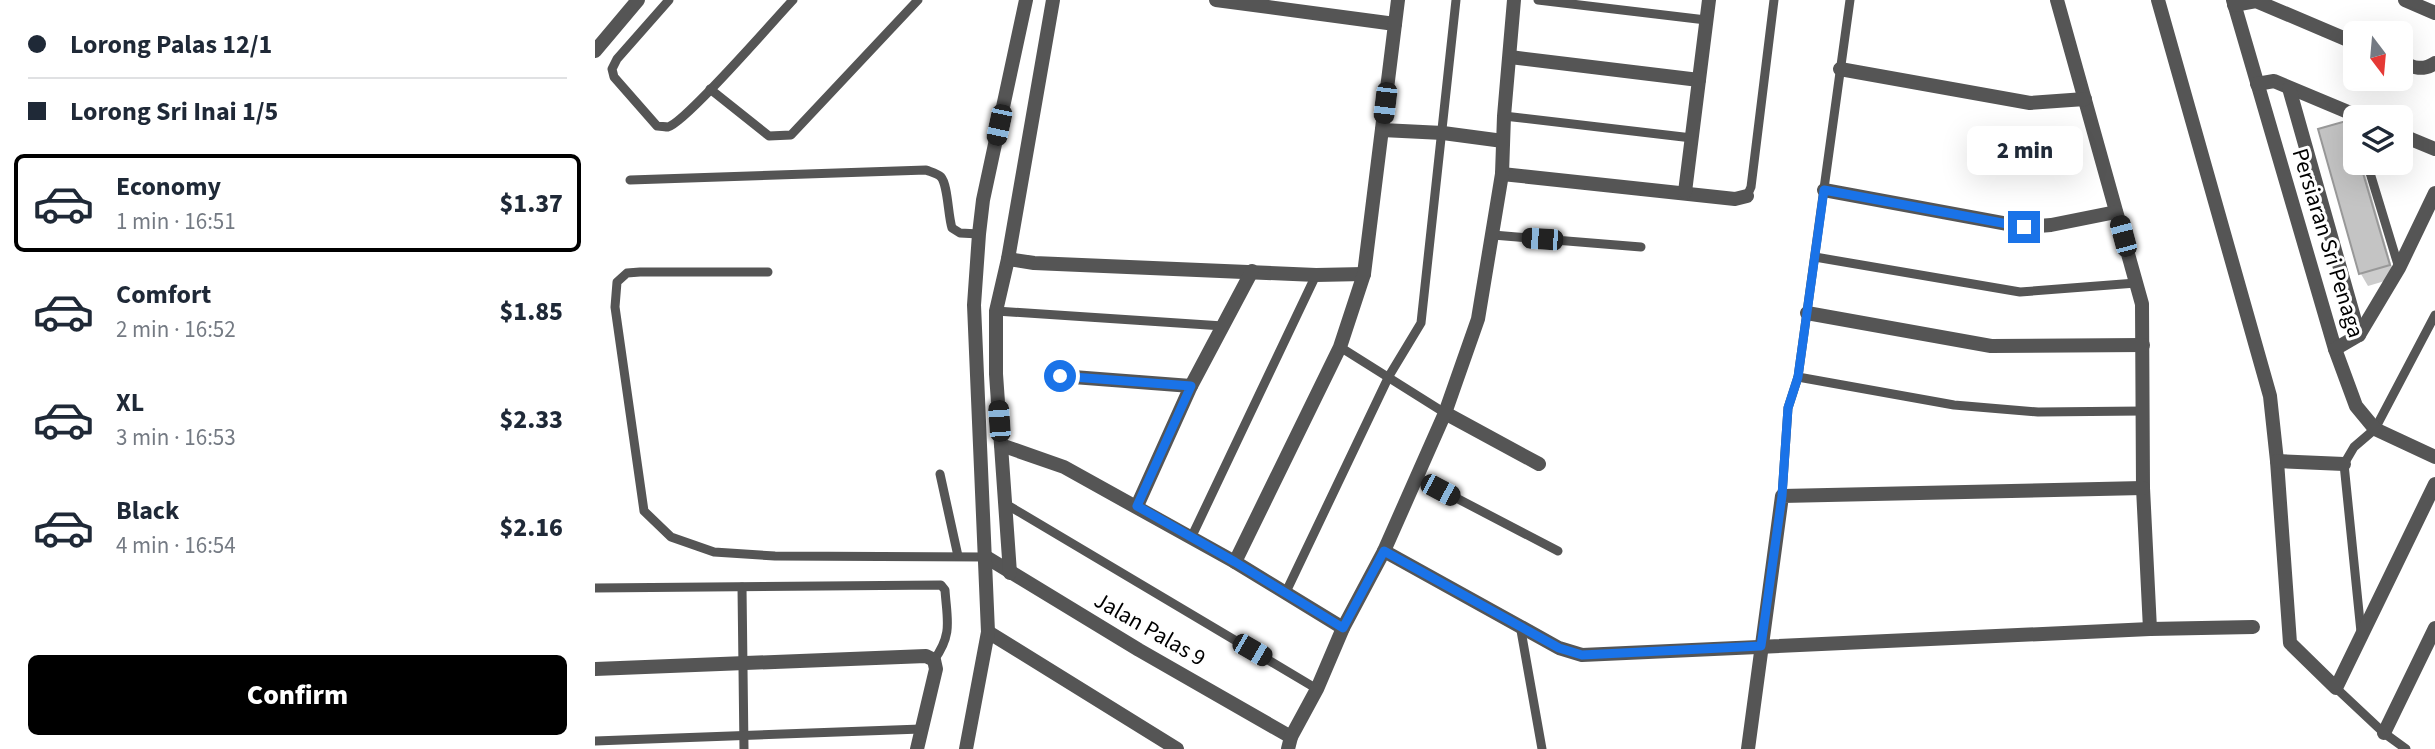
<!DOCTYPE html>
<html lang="en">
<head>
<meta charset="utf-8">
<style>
	body { margin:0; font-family:"Source Sans 3",sans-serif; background:#f2f2f3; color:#1f2937; height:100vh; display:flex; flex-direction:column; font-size:26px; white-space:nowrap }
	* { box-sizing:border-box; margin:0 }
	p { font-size:23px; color:#747a83 }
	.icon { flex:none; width:38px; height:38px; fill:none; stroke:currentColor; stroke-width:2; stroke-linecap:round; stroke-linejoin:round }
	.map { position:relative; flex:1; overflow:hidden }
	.drawer { display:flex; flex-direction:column; background:#fff; width:595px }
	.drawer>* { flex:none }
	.guide { display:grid; align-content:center; height:154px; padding:0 28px; background:#fff }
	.needle { width:46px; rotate:164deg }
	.fabs { position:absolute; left:1748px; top:21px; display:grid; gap:14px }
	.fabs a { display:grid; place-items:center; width:70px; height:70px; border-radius:10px; background:#fff; box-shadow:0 7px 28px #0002; font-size:35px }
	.end { position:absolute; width:32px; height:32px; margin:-16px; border:9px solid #1a73e8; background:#fff; box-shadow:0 0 0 4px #fff }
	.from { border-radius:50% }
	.bubble { position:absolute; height:49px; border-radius:10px; background:#fff; box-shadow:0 7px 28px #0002; font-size:23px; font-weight:800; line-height:49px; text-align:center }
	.car { position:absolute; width:21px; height:42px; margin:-21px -10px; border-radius:9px; box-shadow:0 0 5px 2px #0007; background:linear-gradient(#222 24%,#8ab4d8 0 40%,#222 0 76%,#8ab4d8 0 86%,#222 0) }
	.guide b { display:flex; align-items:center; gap:24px; height:66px; font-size:26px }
	.guide b+b { border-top:2px solid #e0e1e3 }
	.guide i { width:18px; height:18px; background:#1f2937 }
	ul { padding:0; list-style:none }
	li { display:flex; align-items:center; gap:21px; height:98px; margin:0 14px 10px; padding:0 14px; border:4px solid transparent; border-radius:10px }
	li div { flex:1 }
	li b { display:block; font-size:26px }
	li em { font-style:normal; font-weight:800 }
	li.active { border-color:#000 }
	li>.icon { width:63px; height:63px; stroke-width:1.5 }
	.button { display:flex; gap:14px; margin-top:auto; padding:14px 28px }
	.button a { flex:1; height:80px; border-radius:10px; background:#000; color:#fff; font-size:28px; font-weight:800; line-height:80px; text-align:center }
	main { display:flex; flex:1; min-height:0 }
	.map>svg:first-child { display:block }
	.shadow { fill:#0003 }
	.building { fill:#c4c4c4; stroke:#999; stroke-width:2 }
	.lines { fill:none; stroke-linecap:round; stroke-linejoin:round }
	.service { stroke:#555; stroke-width:9 }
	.minor { stroke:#555; stroke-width:14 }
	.route { stroke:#1a73e8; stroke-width:9 }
	.labels { text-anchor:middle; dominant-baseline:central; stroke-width:6; stroke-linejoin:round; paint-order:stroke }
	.street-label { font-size:23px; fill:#000; stroke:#fff }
</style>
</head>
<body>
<main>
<section class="drawer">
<div class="guide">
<b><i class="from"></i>Lorong Palas 12/1</b>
<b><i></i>Lorong Sri Inai 1/5</b>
</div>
<ul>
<li class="active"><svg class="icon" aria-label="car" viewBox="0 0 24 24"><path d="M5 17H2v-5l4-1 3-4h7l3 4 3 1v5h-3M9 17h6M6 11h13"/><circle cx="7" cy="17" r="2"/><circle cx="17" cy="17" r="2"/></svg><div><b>Economy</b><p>1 min · 16:51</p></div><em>$1.37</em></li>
<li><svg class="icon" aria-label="car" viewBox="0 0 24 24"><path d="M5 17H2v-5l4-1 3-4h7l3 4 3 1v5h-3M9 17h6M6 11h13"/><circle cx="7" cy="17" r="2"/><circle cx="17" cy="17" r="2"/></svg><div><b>Comfort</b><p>2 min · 16:52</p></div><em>$1.85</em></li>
<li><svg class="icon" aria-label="car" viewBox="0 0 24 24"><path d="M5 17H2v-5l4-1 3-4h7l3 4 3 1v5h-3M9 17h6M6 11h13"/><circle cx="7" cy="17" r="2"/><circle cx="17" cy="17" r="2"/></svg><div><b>XL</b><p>3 min · 16:53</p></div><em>$2.33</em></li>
<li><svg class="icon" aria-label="car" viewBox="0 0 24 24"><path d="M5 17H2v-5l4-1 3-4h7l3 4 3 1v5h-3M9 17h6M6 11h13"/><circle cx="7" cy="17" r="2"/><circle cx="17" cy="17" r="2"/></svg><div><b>Black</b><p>4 min · 16:54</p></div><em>$2.16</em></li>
</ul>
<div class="button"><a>Confirm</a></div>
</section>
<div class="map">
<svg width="1840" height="749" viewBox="0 0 1840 749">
	<rect width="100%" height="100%" fill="#fff"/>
	<path class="shadow" d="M1752 124 1760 139V163H1767L1800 278 1773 286 1766 274 1725 131Z"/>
	<path class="building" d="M1751 121 1754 123 1760 146V163H1765L1795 265 1764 274 1723 129Z"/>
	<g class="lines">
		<g class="service">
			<path d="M74 0 22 59 17 69 19 77 62 126C64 126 71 127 73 127 91 122 179 20 198 0"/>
			<path d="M943 0 1111 20"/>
			<path d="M115 89 174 136 196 135 323 0"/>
			<path d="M909 116 1097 138"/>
			<path d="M1772 163 1804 268"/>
			<path d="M35 180 331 170C336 172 342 173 346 177 353 185 353 216 357 228L365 233 384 234"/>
			<path d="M1152 196 1156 187 1179 0"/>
			<path d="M898 235 1046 247"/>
			<path d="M1220 257 1425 292 1541 283"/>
			<path d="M173 272H45L32 273 22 282 20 307 49 511 76 537 119 552 180 556 391 557"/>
			<path d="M401 311 628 326"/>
			<path d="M745 347 850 413"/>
			<path d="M1203 377 1359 405 1443 412 1548 411"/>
			<path d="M345 474 363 556"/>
			<path d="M821 477 963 551"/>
			<path d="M1187 496 1193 408 1203 377 1255 0"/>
			<path d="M409 503 722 689"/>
			<path d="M596 538 721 275"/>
			<path d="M147 587 149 749"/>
			<path d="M0 588 346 585 350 590C352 620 358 634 339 660"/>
			<path d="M690 594 794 376 826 323 861 0"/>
			<path d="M925 625 947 749"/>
			<path d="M1766 632 1749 464 1759 447 1780 429 1840 315"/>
			<path d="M1741 688 1789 733 1811 749"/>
			<path d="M0 741 326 729"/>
		</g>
		<g class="minor">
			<path d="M621 0 800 24"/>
			<path d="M1462 0 1547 304 1548 488 1555 629"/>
			<path d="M1563 0 1675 396 1682 461 1695 643 1741 688 1840 484"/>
			<path d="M1638 0 1740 349 1761 406 1780 429 1840 457"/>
			<path d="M1810 0 1840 13"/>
			<path d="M1639 5 1661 1 1760 43"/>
			<path d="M0 51 43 0"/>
			<path d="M915 57 1104 80"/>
			<path d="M1806 62C1819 68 1828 71 1840 63"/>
			<path d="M1245 69 1435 103 1490 99"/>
			<path d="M1662 84 1679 81 1765 117"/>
			<path d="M1694 88 1764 335"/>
			<path d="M787 130 848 133 908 141"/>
			<path d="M1806 135 1840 149"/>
			<path d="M907 174 1140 199 1152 196"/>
			<path d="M1229 190 1429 227 1456 225 1521 212"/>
			<path d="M1090 192 1114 0"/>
			<path d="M413 259 439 263 721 275 769 274"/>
			<path d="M1212 313 1396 346 1548 345"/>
			<path d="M1740 349 1764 335 1804 268 1840 193"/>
			<path d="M465 376 596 386"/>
			<path d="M850 413 944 464"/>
			<path d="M406 445 469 467 640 562 748 628"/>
			<path d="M1682 461 1749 464"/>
			<path d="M542 506 596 386 657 271"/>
			<path d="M789 551 964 648 987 655 1555 629 1658 627"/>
			<path d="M391 557 544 650 696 737"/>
			<path d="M640 562 745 347 769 274 803 0"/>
			<path d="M415 573 401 374V311L413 259 458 0"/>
			<path d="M393 632 582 749"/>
			<path d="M0 669 331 656 339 660 341 669 322 749"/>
			<path d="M1789 733 1840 628"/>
			<path d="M371 749 393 632 379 305 384 234 388 200 431 0"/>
			<path d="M693 749 696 737 722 689 748 628 789 551 850 413 883 319 907 174 909 116 919 0"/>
			<path d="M1153 749 1187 496 1548 488"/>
		</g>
	</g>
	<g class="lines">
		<path class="route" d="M465 376 596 386 542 506 640 562 748 628 789 551 964 648 987 655 1166 646 1187 496 1193 408 1203 377 1229 190 1429 227"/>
	</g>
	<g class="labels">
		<g class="street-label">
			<text transform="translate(1733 243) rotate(73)">Persiaran Sri Penaga</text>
			<text transform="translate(555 629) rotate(30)">Jalan Palas 9</text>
		</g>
	</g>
</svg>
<div class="fabs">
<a><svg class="needle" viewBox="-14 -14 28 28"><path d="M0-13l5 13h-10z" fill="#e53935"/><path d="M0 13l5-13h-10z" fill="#747a83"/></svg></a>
<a><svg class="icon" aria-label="layers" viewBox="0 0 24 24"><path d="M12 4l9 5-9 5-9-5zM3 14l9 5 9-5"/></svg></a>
</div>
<i class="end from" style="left:465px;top:376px"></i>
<i class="end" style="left:1429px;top:227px"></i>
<div class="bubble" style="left:1372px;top:126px;width:116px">2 min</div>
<i class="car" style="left:790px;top:103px;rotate:187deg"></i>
<i class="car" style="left:404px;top:125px;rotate:192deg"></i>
<i class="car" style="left:1528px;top:236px;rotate:345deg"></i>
<i class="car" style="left:947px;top:239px;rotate:274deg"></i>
<i class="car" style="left:404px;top:421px;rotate:356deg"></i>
<i class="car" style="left:845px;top:490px;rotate:118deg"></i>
<i class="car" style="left:657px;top:650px;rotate:120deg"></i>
</div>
</main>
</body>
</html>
